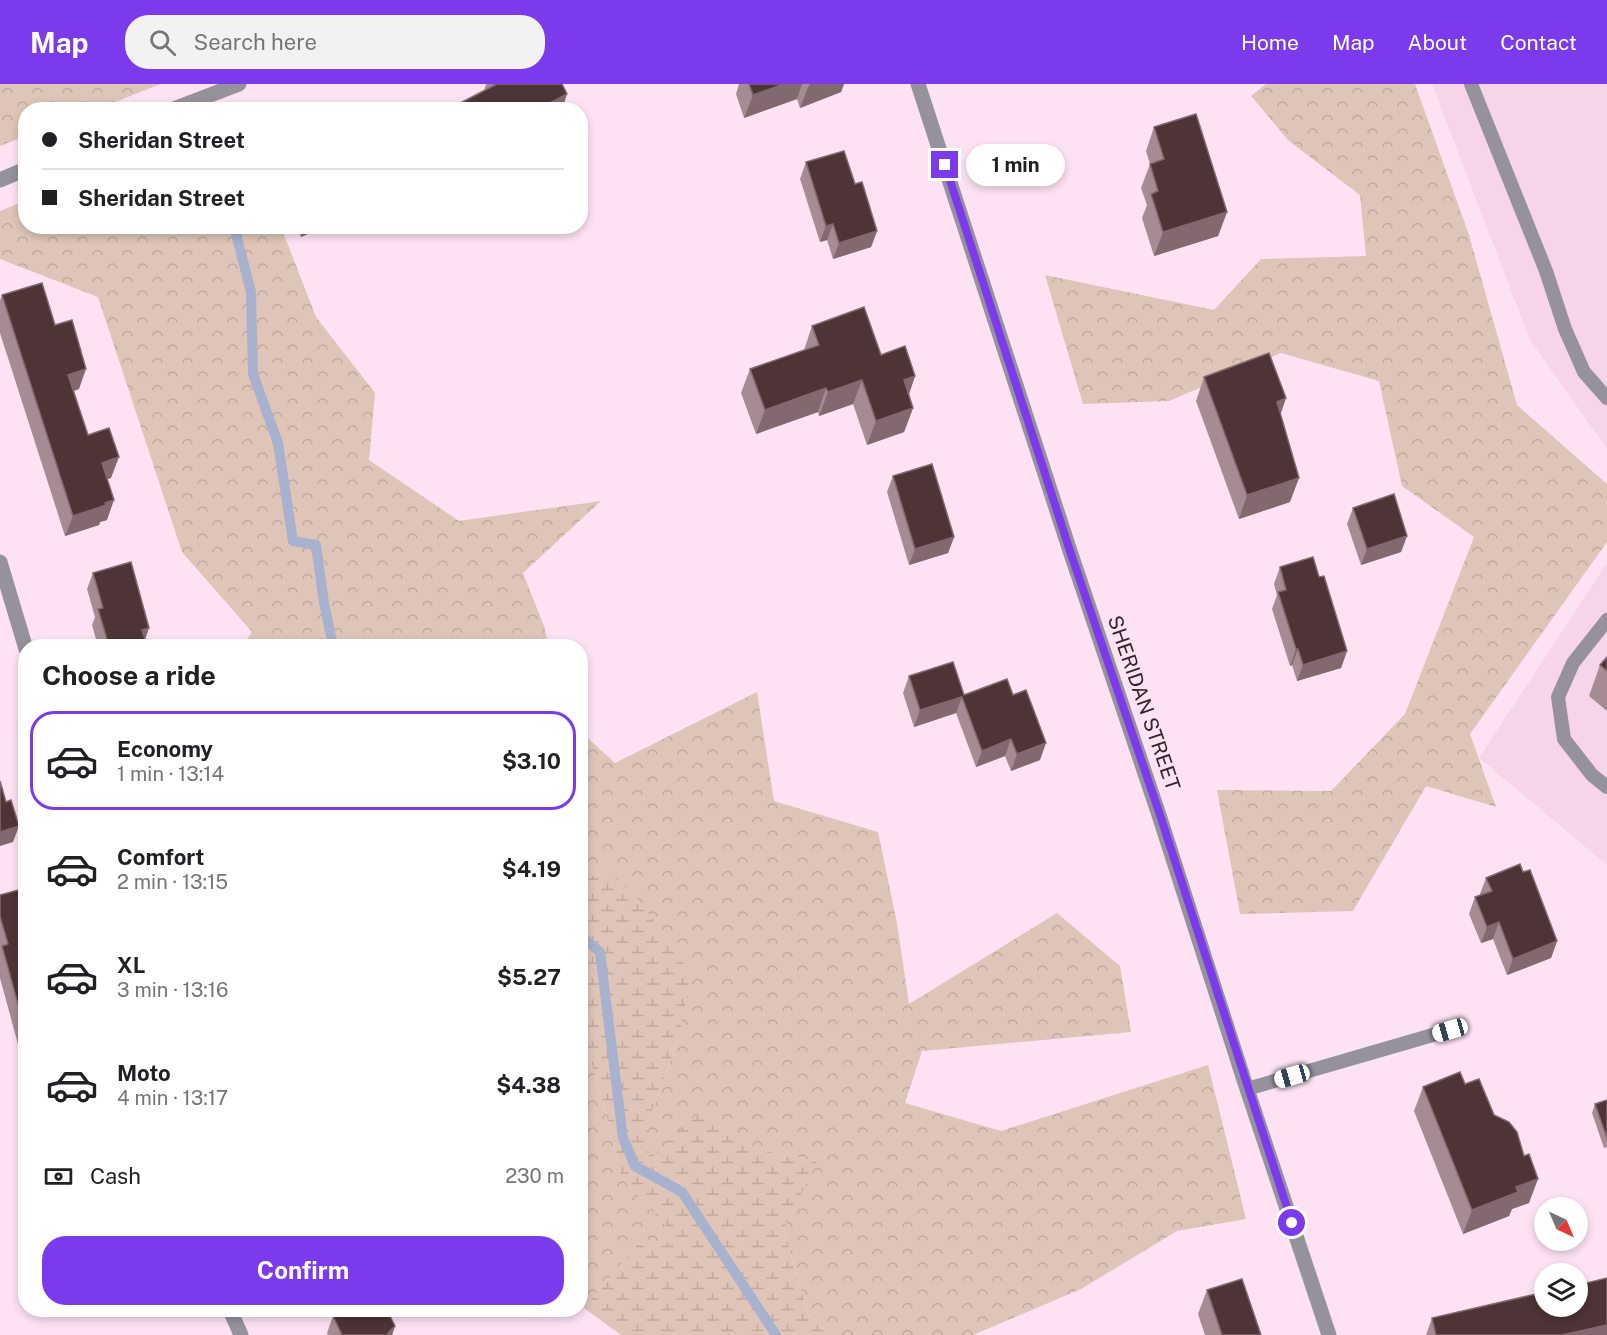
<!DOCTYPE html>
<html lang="en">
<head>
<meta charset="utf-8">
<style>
	body { margin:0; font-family:"Public Sans",sans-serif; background:#f2f2f2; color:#202124; height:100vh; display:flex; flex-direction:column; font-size:22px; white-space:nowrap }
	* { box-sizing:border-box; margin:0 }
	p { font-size:20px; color:#757577 }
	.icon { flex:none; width:33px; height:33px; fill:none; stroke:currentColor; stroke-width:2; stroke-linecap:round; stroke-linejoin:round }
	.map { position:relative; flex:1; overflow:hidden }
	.panel { position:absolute; left:18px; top:555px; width:570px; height:678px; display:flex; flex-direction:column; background:#fff; border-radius:24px; box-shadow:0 3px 9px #0003 }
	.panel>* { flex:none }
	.banner { position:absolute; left:18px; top:18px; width:570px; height:132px; border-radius:24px; box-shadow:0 3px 9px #0003; display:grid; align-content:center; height:132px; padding:0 24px; background:#fff }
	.needle { width:39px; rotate:136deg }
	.fabs { position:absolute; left:1534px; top:1113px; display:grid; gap:12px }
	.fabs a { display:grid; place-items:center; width:54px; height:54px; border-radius:50%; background:#fff; box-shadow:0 3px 9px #0003; font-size:30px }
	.end { position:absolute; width:27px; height:27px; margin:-14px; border:8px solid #7c3aed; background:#fff; box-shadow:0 0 0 3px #fff }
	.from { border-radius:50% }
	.bubble { position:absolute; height:42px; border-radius:21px; background:#fff; box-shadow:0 3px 9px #0003; font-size:20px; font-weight:700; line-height:42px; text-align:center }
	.car { position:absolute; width:18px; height:36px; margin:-18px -9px; border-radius:8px; box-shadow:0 0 4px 2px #0007; background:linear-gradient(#fff 24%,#345 0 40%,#fff 0 76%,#345 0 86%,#fff 0) }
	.banner b { display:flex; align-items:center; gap:21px; height:57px; font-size:22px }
	.banner b+b { border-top:2px solid #e0e0e0 }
	.banner i { width:15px; height:15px; background:#202124 }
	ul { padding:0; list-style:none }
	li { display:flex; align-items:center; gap:18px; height:99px; margin:0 12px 9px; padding:0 12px; border:3px solid transparent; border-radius:24px }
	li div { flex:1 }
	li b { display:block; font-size:22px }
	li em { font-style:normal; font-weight:700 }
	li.current { border-color:#7c3aed }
	li>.icon { width:54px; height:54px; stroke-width:1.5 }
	h2 { padding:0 24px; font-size:27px; line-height:72px }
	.pay { display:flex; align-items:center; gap:15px; height:66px; padding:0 24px; font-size:22px }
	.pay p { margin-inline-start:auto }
	.action { display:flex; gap:12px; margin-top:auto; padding:12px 24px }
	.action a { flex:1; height:69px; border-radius:24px; background:#7c3aed; color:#fff; font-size:24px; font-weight:700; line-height:69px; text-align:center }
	header { display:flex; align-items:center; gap:36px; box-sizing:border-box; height:84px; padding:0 30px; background:#7c3aed; color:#fff }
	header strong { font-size:28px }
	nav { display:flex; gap:33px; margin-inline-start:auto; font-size:21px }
	.search { width:420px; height:54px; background:#f2f2f2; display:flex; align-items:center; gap:15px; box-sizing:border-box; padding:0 21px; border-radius:24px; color:#757577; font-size:22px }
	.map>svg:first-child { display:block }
	.built { fill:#f6d4ea }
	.forest { fill:url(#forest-crowns) }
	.wetland { fill:url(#wetland-marsh) }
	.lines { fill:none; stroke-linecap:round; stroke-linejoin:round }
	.stream { stroke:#a8b2ce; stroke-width:10 }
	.service { stroke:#96929c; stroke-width:14 }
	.minor { stroke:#96929c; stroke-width:15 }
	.tertiary { stroke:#96929c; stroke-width:15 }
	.wall { fill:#a58b94 }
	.shaded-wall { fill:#82686f }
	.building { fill:#4d3436; stroke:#82686f; stroke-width:1.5 }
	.route { stroke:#7c3aed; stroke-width:8 }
	.labels { text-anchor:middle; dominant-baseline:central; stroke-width:6; stroke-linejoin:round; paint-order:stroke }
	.street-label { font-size:20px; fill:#30262c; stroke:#fde2f3 }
</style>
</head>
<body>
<header>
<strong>Map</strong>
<div class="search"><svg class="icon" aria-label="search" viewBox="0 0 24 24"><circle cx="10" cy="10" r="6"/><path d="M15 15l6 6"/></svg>Search here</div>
<nav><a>Home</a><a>Map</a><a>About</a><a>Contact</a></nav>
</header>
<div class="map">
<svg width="1607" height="1251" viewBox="0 0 1607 1251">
	<defs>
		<pattern id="forest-crowns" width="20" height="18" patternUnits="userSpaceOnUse" patternTransform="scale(1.5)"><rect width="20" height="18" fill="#dec5b8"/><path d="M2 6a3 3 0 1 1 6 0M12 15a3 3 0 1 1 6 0" fill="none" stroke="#bfa99e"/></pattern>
		<pattern id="wetland-marsh" width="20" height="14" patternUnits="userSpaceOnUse" patternTransform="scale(1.5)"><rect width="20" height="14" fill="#dec5b8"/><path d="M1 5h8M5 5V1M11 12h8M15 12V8" fill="none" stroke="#bfa99e"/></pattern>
	</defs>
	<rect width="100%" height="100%" fill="#fde2f3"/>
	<g class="built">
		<path d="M1432 0H1607V365L1530 256Z"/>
		<path d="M1607 479V781L1479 674Z"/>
	</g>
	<g class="forest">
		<path d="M0 0H161L97 25 26 26 25 52 0 62Z"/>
		<path d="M1266 0H1415L1469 151 1517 321 1607 400V458L1470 650 1496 723 1426 702 1353 827 1240 830 1217 706 1331 707 1405 630 1474 453 1402 402 1379 297 1281 269 1169 317 1083 320 1045 191 1214 226 1261 175 1366 172 1360 111 1289 57 1251 12Z"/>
		<path d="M25 117 26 142 281 143 316 233 375 309 369 376 459 437 601 417 523 489 544 542 549 562H242L252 548 182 468 98 213 0 175V127Z"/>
		<path d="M757 608 774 717 878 748 897 839 909 920 1057 829 1120 882 1131 948 922 967 905 1019 1001 1047 1208 981 1246 1135 1177 1147 1081 1205 973 1251H828L808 1230 784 1146 816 1077 754 1065 698 1030 649 1077V1035L679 953 608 786 581 797 580 647 615 679Z"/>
		<path d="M581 944 605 1024 621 1093 682 1159H639L584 1224 581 1215Z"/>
	</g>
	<path class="wetland" d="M608 786 636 812 691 890 679 953 649 1035V1076L698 1029 754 1065 817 1077 784 1146 808 1230 828 1251H621L584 1224 639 1159H681L621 1093 605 1024 581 944V797Z"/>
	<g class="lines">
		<g class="stream">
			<path d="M234 142 251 208 253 290 278 359 293 457 316 461 324 519 333 562"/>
			<path d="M580 851 600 868 623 1054 635 1082 682 1108 776 1251"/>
		</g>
		<g class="service">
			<path d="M1471 0 1546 187 1565 245 1584 288 1607 314"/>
			<path d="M1607 536 1573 579 1558 613 1564 655 1592 691 1607 703"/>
			<path d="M1247 1005 1450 946"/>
		</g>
		<g class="minor">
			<path d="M171 26 239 0"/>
			<path d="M0 96 26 85"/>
			<path d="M0 478 26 565"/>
			<path d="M230 1226 241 1251"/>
		</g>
		<path class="tertiary" d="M918 0 1070 467 1159 731 1244 996 1329 1251"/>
	</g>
	<g class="wall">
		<path d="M486 0H562L484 7Z"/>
		<path d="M739 0H844L841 8 800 24 797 15 744 34 736 10Z"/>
		<path d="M1154 43 1227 128 1218 152 1154 172 1142 134 1147 121 1141 104 1150 80 1146 67Z"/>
		<path d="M806 78 855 100 877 147 871 163 833 175 827 156 820 158 800 95Z"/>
		<path d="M296 142H324L301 153Z"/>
		<path d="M2 211 55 241 79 305 74 307 88 351 111 394 107 395V436L100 438 99 441 65 452 0 249V216Z"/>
		<path d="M812 242 881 271 915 292 909 310 913 324 904 348 867 361 853 320 819 332 818 328 756 350 741 309 750 285 804 266Z"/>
		<path d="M1204 293 1286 314 1280 330 1290 418 1239 435 1196 317Z"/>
		<path d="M893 392 954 453 948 469 909 481 887 408Z"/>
		<path d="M1353 424 1407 452 1401 468 1361 481 1347 440Z"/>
		<path d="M1280 483 1319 493 1347 567 1341 584 1297 597 1292 581 1290 582 1272 525 1277 511 1274 500Z"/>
		<path d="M93 489 149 544 145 556 147 562H98L92 541 95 533 87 505Z"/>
		<path d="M1607 573V627L1589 612 1600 581Z"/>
		<path d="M909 592 964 611 1040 676 1011 687 1005 672 976 683 956 629 914 643 903 609Z"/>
		<path d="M1523 788 1557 857 1551 874 1507 891 1493 855 1481 859 1469 830 1475 813 1480 811V810L1486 794Z"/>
		<path d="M26 804V992L21 978 22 975 0 894V811Z"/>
		<path d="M1423 1003 1529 1119 1512 1125 1509 1132 1463 1150 1414 1027Z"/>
		<path d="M1607 1016V1063L1604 1064 1592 1029 1595 1020Z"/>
		<path d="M1207 1206 1261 1251H1205L1198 1230Z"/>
		<path d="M333 1232 395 1242 392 1251H328L327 1249Z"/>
		<path d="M1432 1234 1607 1251H1426Z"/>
	</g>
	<g class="shaded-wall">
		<path d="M784 0H802L797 15 744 34 753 11Z"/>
		<path d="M811 0H844L841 8 800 24 809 1Z"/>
		<path d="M567 10 562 26H541L542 23Z"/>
		<path d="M1227 128 1218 152 1154 172 1163 148Z"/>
		<path d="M833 140 827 156 820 158 826 142Z"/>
		<path d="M305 142H324L301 153Z"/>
		<path d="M877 147 871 163 833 175 839 159Z"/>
		<path d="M86 285 79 305 61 311 68 291Z"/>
		<path d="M915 292 907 316 904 296Z"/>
		<path d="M862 296 853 320 819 332 828 308Z"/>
		<path d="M826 304 818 328 756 350 765 326Z"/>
		<path d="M1286 314 1278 338 1277 318Z"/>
		<path d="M913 324 904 348 867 361 876 337Z"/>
		<path d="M119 373 111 394 95 399 102 379Z"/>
		<path d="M1299 394 1290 418 1239 435 1247 411Z"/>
		<path d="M114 416 107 436 100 438 99 441 65 452 73 432Z"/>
		<path d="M1407 452 1401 468 1361 481 1367 465Z"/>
		<path d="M954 453 948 469 909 481 915 465Z"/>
		<path d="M149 544 143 560 142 546Z"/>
		<path d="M1296 565H1298L1292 581 1290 582Z"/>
		<path d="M1347 567 1341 584 1297 597 1303 581Z"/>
		<path d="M962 613 956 629 914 643 920 626Z"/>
		<path d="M1011 655 1005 672 976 683 982 667Z"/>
		<path d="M1046 659 1040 676 1011 687 1017 670Z"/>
		<path d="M19 742 13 758 0 762V748Z"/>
		<path d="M1499 838 1493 855 1481 859 1487 843Z"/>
		<path d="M1557 857 1551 874 1507 891 1513 875Z"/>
		<path d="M1538 1095 1529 1119 1512 1125 1509 1132 1463 1150 1472 1126 1516 1103Z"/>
		<path d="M1607 1241V1251H1562Z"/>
		<path d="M395 1242 392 1251H387L388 1249Z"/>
	</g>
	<g class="building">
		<path d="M494 0H562L567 10 542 23 543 26H447L495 1Z"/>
		<path d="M749 0H784L753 11Z"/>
		<path d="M1196 30 1227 128 1163 148 1151 110 1158 107 1150 80 1164 75 1154 43Z"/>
		<path d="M844 67 855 100 862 98 877 147 839 159 833 140 826 142 806 78Z"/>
		<path d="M42 199 55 241 72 236 86 285 68 291 88 351 109 344 119 373 102 379 114 416 105 419 106 421 73 432 2 211Z"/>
		<path d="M864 223 881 271 905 262 915 292 904 296 913 324 876 337 862 296 828 308 826 304 765 326 750 285 819 261 812 242Z"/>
		<path d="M1269 269 1286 314 1277 318 1299 394 1247 411 1204 293Z"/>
		<path d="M932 380 954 453 915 465 893 392Z"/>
		<path d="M1394 410 1407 452 1367 465 1353 424Z"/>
		<path d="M1313 473 1319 493 1324 492 1347 567 1303 581 1298 565H1296L1278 508 1286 506 1280 483Z"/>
		<path d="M131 478 149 544 142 546 147 562H109L98 525 103 524 93 489Z"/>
		<path d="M1607 573V587L1600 581Z"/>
		<path d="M953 578 964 611 1007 595 1013 611 1026 606 1046 659 1017 670 1011 655 982 667 962 613 920 626 909 592Z"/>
		<path d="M0 697 6 718 11 716 19 742 0 748Z"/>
		<path d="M1520 780 1523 788 1530 786 1557 857 1513 875 1499 838 1487 843 1475 813 1492 807 1486 794Z"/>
		<path d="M26 804V949L2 862 8 860 0 832V811Z"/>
		<path d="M1460 988 1465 1000 1479 995 1494 1031 1509 1038 1517 1048 1524 1072 1529 1070 1538 1095 1516 1103 1518 1108 1472 1126 1423 1003Z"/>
		<path d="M1607 1016V1054L1595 1020Z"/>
		<path d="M1607 1194V1241L1562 1251H1436L1432 1234 1545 1208V1222H1578V1201Z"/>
		<path d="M1242 1195 1261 1251H1222L1207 1206Z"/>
		<path d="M348 1226H387L395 1242 388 1249 390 1251H342L333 1232Z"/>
	</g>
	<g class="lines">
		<path class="route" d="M945 81 1070 467 1160 731 1292 1139"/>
	</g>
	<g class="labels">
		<g class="street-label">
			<text transform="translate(1144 619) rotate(71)">SHERIDAN STREET</text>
		</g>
	</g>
</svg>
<div class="fabs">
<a><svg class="needle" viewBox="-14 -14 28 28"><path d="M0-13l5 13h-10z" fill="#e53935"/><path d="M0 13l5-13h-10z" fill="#757577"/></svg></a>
<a><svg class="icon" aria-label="layers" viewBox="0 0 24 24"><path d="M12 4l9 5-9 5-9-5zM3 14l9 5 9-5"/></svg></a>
</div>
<i class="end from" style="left:1292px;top:1139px"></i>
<i class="end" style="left:945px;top:81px"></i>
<div class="bubble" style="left:966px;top:60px;width:99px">1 min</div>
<i class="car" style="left:1450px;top:946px;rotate:254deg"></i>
<i class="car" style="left:1292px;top:992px;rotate:254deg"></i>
<div class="banner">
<b><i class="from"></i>Sheridan Street</b>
<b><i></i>Sheridan Street</b>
</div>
<section class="panel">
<h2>Choose a ride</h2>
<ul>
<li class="current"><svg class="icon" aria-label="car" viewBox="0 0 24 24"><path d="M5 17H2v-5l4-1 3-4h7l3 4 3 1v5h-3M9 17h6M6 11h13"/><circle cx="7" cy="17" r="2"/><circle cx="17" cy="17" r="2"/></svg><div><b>Economy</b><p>1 min · 13:14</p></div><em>$3.10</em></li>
<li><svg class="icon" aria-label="car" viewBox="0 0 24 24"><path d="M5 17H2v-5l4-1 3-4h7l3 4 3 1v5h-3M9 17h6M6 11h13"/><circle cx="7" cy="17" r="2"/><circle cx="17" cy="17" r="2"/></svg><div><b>Comfort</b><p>2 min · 13:15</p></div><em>$4.19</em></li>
<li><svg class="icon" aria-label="car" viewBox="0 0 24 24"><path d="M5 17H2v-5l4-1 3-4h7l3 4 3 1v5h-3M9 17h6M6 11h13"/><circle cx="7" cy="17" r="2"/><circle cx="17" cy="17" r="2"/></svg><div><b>XL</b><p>3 min · 13:16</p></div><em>$5.27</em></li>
<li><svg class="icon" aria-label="car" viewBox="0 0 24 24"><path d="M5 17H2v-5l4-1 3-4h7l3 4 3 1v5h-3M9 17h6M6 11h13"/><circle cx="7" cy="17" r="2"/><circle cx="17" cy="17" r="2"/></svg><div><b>Moto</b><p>4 min · 13:17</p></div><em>$4.38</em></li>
</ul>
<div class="pay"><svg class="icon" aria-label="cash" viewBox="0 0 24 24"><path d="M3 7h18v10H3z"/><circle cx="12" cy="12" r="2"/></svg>Cash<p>230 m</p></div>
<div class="action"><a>Confirm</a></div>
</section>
</div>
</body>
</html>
